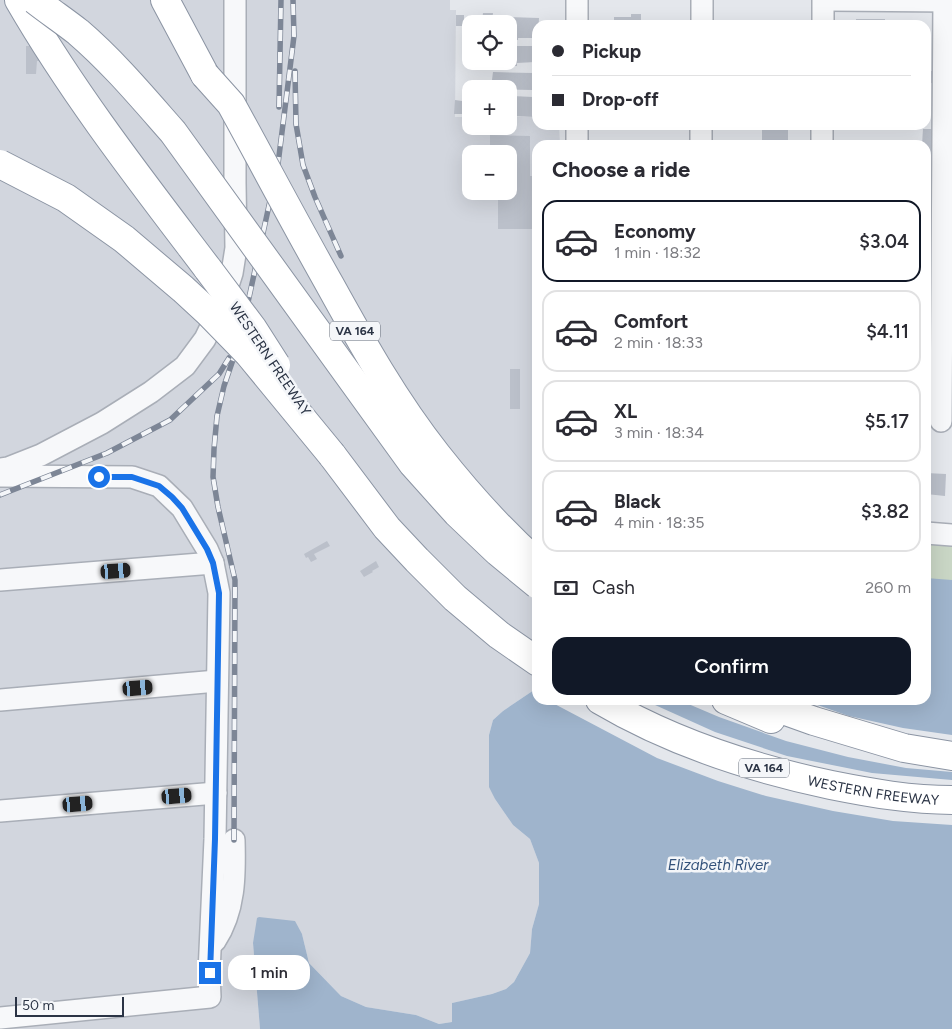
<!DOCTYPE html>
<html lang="en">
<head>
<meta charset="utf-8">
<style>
	body { margin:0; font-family:Figtree,sans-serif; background:#f7f7f7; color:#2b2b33; height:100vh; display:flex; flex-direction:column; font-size:19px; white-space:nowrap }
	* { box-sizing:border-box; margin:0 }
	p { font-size:16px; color:#7c7c81 }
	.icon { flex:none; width:28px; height:28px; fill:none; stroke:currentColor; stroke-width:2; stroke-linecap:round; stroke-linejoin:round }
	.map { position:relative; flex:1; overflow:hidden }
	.details { position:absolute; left:532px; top:140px; width:399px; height:565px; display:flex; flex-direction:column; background:#fff; border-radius:15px; box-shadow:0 5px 20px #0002 }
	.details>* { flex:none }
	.guide { position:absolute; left:532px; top:20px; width:399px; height:110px; border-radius:15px; box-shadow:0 5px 20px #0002; display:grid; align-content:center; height:110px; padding:0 20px; background:#fff }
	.tools { position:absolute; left:462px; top:15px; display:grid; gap:10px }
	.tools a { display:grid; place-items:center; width:55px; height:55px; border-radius:10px; background:#fff; box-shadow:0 5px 20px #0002; font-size:25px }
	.scale { position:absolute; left:15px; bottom:12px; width:109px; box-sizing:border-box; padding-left:5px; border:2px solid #2b3445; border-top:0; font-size:14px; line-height:18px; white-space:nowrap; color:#2b3445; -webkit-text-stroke:4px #f4f6f9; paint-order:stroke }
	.end { position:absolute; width:22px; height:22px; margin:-11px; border:6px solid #1a73e8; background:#fff; box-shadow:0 0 0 2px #fff }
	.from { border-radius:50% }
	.bubble { position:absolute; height:35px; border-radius:15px; background:#fff; box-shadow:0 5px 20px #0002; font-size:16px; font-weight:600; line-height:35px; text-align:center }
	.car { position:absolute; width:15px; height:30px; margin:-15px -8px; border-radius:6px; box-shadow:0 0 4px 1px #0007; background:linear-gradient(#222 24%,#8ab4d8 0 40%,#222 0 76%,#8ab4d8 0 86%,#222 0) }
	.guide b { display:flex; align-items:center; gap:18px; height:48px; font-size:19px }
	.guide b+b { border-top:1px solid #e1e1e2 }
	.guide i { width:12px; height:12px; background:#2b2b33 }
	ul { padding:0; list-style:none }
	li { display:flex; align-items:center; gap:15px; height:82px; margin:0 10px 8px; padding:0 10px; border:2px solid #e1e1e2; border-radius:15px }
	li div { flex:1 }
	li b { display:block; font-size:19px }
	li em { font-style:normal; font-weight:600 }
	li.active { border-color:#111827 }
	li>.icon { width:45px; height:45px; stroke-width:1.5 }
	h2 { padding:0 20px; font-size:22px; line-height:60px }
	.pay { display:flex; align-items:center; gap:12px; height:55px; padding:0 20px; font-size:19px }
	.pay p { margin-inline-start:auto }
	.cta { display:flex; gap:10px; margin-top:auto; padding:10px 20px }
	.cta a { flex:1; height:58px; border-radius:15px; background:#111827; color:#fff; font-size:20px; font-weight:600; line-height:58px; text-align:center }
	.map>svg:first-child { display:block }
	.built { fill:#d2d6de; fill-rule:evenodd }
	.green { fill:#c9d6c5 }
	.water { fill:#9fb4cc }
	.pier { fill:#e4e7ec }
	.building { fill:#bbc0ca }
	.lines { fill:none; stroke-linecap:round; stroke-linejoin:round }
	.minor-casing { stroke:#a9aeb7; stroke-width:24 }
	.highway-casing { stroke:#8b94a3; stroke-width:30 }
	.minor { stroke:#f7f8fa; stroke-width:21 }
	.highway { stroke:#fff; stroke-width:28 }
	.rail-casing { stroke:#7d8696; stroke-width:5.5 }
	.rail { stroke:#f4f6f9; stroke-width:4; stroke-dasharray:11; stroke-linecap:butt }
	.highway-bridge-casing { stroke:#8b94a3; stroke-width:30; stroke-linecap:butt }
	.highway-bridge { stroke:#fff; stroke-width:28 }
	.route { stroke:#1a73e8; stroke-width:6 }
	.labels { text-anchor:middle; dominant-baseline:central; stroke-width:5; stroke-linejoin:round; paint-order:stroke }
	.shield { fill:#f4f6f9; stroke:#676e7b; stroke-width:1 }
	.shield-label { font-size:12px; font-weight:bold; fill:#2b3445 }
	.street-label { font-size:14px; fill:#2b3445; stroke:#f4f6f9 }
	.water-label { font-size:15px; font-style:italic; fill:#34527a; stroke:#f4f6f9 }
</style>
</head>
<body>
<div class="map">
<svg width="952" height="1029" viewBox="0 0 952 1029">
	<rect width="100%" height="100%" fill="#e4e7ec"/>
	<path class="built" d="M0 0H450V10H456L455 117H471V126H509V117H537L538 125H559L560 145H538L537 688 503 711 493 720 489 735 490 787 495 799 513 825 530 839 539 863V904L532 929 530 953 514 982 506 989 492 994 452 1003V1022L439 1024 416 1015 366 1007 341 996 309 963 302 934 253 943 260 1029H0ZM471 154H509V191H471Z"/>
	<path class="green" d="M926 541 952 543V679L926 684Z"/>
	<path class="water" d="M926 578 952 580V1029H260L253 943 257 918 259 917 295 921 302 934 309 963 341 996 366 1007 416 1015 439 1024 452 1022V1003L492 994 506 989 514 982 530 953 532 929 539 904V863L530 839 513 825 495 799 489 787V735L493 720 503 711 537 688 538 700H926Z"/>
	<g class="pier">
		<path d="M547 700H644L715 732 787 756 872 773 952 780V825L893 821 833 811 766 796 718 781 657 758Z"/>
		<path d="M679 700H803L849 716 903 728 952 735V772L906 768 848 757 786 741 719 717Z"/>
	</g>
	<g class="building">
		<path d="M483 13H493L492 22H482Z"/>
		<path d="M631 14H641V20H648V25H614V17H631Z"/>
		<rect x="456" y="15" width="8" height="11"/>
		<path d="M506 17 539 18 538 40H535L533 38H518V40H509V24H498V22H506Z"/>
		<rect x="856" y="19" width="29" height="6"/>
		<rect x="753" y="20" width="37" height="5"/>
		<path d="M26 46H41V61H37L36 74H26Z"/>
		<path d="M509 46H535V62L517 63V66H498V61H509Z"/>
		<rect x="926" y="71" width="10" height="12"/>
		<path d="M493 72 533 73V90L488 89 489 80H492Z"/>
		<path d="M512 96 533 97V102H537L536 117 511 116V110H509V103H511Z"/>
		<path d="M455 100 462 101V114H454Z"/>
		<path d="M762 125H774V129H788V145H762Z"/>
		<path d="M857 125H905V128L857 127Z"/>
		<path d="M923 129H935L934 159H926V145H922Z"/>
		<path d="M490 135 530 136V176H534L533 190H537V229H498V191H509V154H490Z"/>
		<path d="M926 189H939V201L926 202Z"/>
		<rect x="926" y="271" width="4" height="24"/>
		<rect x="926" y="333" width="8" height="17"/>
		<rect x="510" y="369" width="10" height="40"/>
		<path d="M926 473 946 474 945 496 926 494Z"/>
		<path d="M327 541 330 546 314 554 317 559 311 562 308 557 306 558 304 554Z"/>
		<path d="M376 561 379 567 372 571 373 572 364 577 360 571Z"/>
	</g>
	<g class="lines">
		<g class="minor-casing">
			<g id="minor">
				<path d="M828 0 952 1"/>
				<path d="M577 25V0"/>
				<path d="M702 25V0"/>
				<path d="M823 25V0"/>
				<path d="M577 145V125"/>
				<path d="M701 145V125"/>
				<path d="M822 145V125"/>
				<path d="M941 421 944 0"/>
				<path d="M0 469 8 468 41 455 102 423 151 392 185 366 205 339 222 304 232 273 236 248 235 183V0"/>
				<path d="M0 476 132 477 159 486 182 508 207 549 213 563 219 593 215 839 209 973 210 997 0 1018"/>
				<path d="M926 533 952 535"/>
				<path d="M0 580 213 563"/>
				<path d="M0 700 217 681"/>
				<path d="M0 811 216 793"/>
				<path d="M215 941C235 911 235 875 234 840"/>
			</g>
		</g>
		<g class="highway-casing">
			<g id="highway">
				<path d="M19 0C74 95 142 182 208 269"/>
				<path d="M165 0 205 75"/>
				<path d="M332 455 387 528 417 560 455 598 499 635 538 662"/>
				<path id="s1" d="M600 700C671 742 751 768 831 785 871 793 911 800 952 800"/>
				<path d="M726 700 771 719"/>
				<path d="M755 700 814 721 904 748 952 756"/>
			</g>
		</g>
		<use href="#minor" class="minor"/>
		<use href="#highway" class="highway"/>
		<g class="rail-casing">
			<g id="rail">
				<path d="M295 71 296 124 303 165 315 197 341 256"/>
				<path d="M279 107 281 0"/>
				<path d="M0 495 107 453 170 420 219 374 229 358"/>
				<path d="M234 840 235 580 218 507 213 477 214 449 217 416 224 386 240 339 278 164 294 36 293 0"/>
			</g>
		</g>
		<use href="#rail" class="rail"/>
		<g class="highway-bridge-casing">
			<g id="highway-bridge">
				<path d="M35 0C49 11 64 21 78 32 113 62 143 98 173 132L413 464 457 513 498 552 538 585"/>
				<path d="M205 75 231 104C264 164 296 225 330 285 362 343 395 402 437 455 467 493 501 531 538 564"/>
				<path d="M0 164 66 198 124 239 183 289 209 313 249 354 332 455"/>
				<path d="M208 269 253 329 276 365"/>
			</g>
		</g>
		<use href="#highway-bridge" class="highway-bridge"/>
	</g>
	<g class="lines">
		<path class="route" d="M99 477H132L159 486 172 497 182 508 207 549 213 563 219 593 215 839 210 973"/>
	</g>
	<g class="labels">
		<g class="shield">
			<rect x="330" y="321.5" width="50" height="19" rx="4"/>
			<rect x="739" y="758.5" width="50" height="19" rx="4"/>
		</g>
		<g class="shield-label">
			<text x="355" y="331">VA 164</text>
			<text x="764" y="768">VA 164</text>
		</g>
		<g class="street-label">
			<text transform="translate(270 359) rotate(56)">WESTERN FREEWAY</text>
			<text stroke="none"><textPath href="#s1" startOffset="290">WESTERN FREEWAY</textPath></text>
		</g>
		<g class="water-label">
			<text x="718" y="865">Elizabeth River</text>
		</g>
	</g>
</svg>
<div class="tools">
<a><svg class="icon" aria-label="locate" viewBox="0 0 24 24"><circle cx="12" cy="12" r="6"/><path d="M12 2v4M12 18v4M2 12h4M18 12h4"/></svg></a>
<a>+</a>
<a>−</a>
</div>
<div class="scale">50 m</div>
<i class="end from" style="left:99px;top:477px"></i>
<i class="end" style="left:210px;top:973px"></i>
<div class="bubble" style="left:228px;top:955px;width:82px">1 min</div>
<i class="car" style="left:116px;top:571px;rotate:86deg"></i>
<i class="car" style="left:138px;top:688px;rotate:85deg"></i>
<i class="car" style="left:177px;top:796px;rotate:85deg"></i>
<i class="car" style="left:78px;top:804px;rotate:85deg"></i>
<div class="guide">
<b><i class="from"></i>Pickup</b>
<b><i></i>Drop-off</b>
</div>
<section class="details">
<h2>Choose a ride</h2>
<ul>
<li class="active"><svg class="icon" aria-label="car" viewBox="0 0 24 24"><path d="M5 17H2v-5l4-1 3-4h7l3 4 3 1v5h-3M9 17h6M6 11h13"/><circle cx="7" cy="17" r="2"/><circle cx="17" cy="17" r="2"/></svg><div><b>Economy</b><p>1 min · 18:32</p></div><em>$3.04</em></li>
<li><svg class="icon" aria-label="car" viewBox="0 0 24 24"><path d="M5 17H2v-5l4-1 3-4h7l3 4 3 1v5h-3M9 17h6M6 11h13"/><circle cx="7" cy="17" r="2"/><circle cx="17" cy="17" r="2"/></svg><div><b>Comfort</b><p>2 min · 18:33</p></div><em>$4.11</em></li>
<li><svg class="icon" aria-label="car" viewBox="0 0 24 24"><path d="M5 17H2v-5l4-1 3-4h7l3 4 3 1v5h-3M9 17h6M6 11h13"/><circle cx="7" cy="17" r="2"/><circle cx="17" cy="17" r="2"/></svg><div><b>XL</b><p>3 min · 18:34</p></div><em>$5.17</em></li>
<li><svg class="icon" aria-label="car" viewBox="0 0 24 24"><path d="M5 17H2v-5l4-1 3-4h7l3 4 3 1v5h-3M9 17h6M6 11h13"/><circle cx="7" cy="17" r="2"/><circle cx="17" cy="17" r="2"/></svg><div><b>Black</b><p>4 min · 18:35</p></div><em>$3.82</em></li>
</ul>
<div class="pay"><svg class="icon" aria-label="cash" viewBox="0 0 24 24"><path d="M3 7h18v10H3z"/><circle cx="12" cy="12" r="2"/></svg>Cash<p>260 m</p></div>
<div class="cta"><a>Confirm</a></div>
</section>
</div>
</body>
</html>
